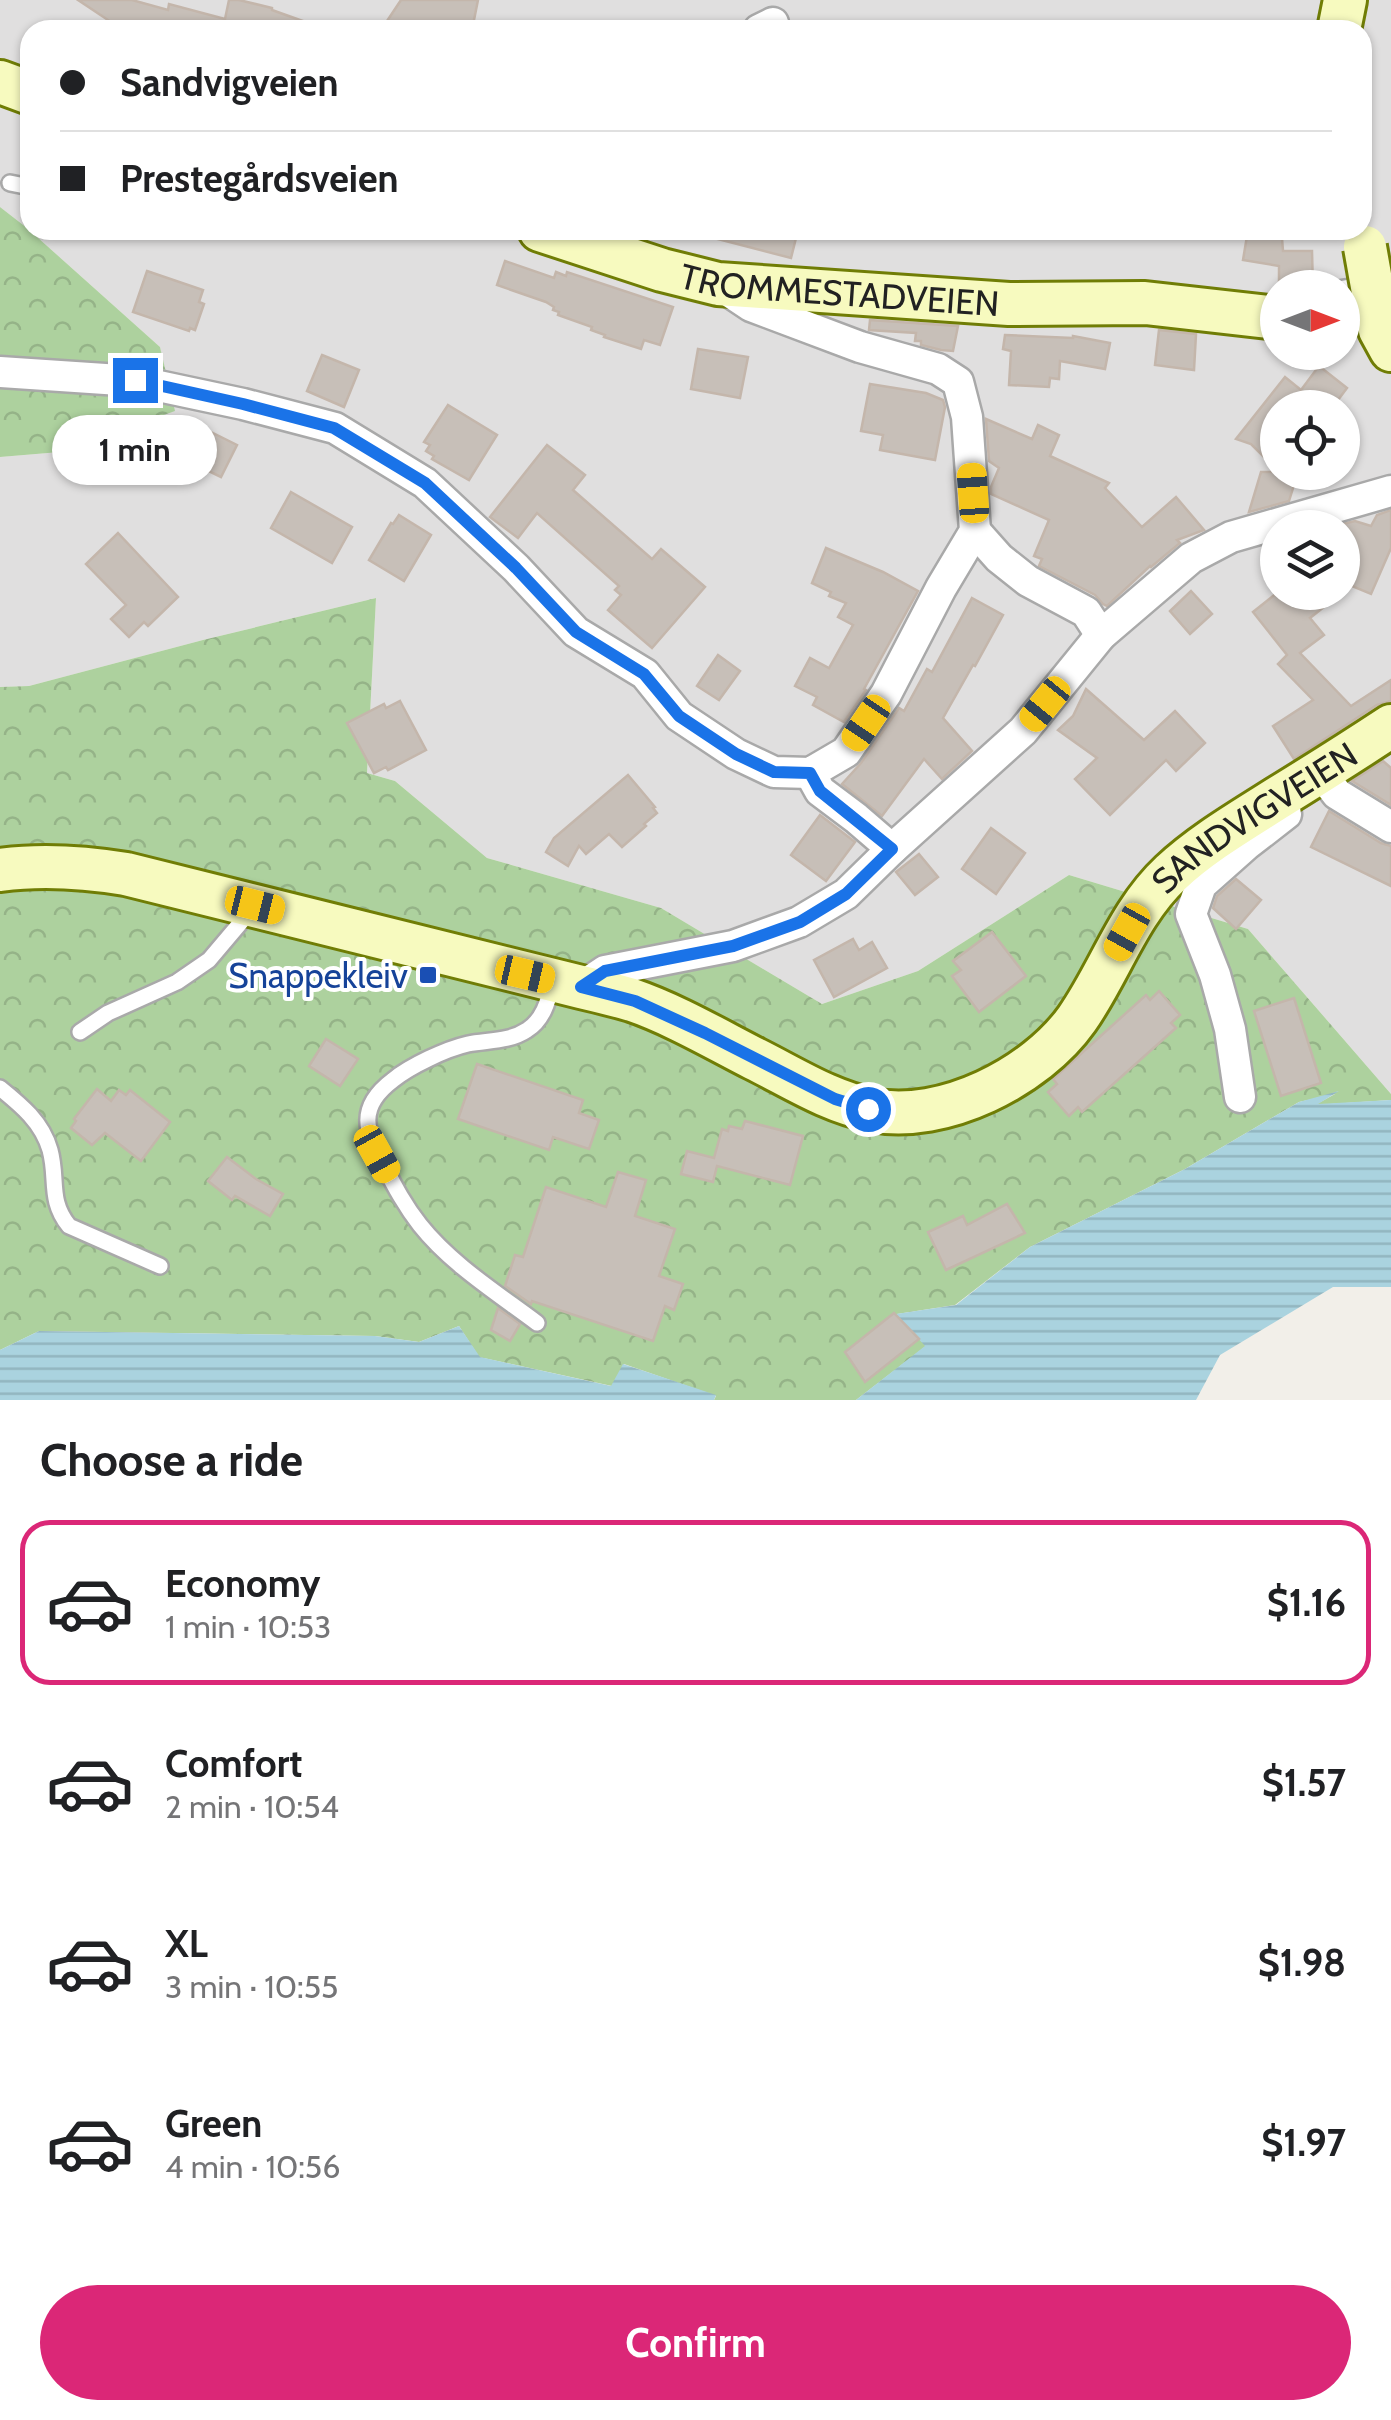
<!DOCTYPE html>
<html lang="en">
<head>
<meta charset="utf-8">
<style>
	body { margin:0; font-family:Cabin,sans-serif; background:#f2f2f2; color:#202124; height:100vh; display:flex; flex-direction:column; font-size:38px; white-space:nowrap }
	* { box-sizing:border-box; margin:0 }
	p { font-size:32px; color:#757577 }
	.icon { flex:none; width:55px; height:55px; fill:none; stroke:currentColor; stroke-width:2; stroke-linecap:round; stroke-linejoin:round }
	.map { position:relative; height:1400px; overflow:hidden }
	.details { display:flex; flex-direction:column; background:#fff; flex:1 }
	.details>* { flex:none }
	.top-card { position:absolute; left:20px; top:20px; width:1352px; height:220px; border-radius:30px; box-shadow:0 2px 8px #0004; display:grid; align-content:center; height:220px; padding:0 40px; background:#fff }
	.needle { width:65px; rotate:90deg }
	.controls { position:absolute; left:1260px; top:270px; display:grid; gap:20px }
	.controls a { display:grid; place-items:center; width:100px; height:100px; border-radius:50%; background:#fff; box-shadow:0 2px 8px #0004; font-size:50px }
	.end { position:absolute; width:45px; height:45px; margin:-22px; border:12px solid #1a73e8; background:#fff; box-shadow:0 0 0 5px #fff }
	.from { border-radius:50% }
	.bubble { position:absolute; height:70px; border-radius:35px; background:#fff; box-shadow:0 2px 8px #0004; font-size:32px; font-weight:700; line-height:70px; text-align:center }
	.car { position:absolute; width:30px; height:60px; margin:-30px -15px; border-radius:12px; box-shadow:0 0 8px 2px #0007; background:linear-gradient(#f5c518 24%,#345 0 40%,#f5c518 0 76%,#345 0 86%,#f5c518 0) }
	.top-card b { display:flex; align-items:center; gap:35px; height:95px; font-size:38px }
	.top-card b+b { border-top:2px solid #e0e0e0 }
	.top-card i { width:25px; height:25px; background:#202124 }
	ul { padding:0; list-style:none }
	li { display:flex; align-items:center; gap:30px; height:165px; margin:0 20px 15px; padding:0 20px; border:5px solid transparent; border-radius:30px }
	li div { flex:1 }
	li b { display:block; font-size:38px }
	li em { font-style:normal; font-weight:700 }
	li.active { border-color:#db2777 }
	li>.icon { width:90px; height:90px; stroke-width:1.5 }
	h2 { padding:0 40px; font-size:45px; line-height:120px }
	.cta { display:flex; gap:20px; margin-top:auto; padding:20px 40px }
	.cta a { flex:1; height:115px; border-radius:60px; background:#db2777; color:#fff; font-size:40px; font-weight:700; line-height:115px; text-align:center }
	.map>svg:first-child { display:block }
	.residential { fill:#e0dfdf; fill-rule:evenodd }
	.forest { fill:url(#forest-crowns) }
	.water { fill:url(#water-rules) }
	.building { fill:#c7bfb8; stroke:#c4b6ab; stroke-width:2.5 }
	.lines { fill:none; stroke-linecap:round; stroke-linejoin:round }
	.lane-casing { stroke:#a9a9a9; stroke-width:20 }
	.street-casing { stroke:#a9a9a9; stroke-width:35 }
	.secondary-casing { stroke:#707d05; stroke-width:48 }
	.lane { stroke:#fff; stroke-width:15 }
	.street { stroke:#fff; stroke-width:30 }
	.secondary { stroke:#f7fabf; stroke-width:42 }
	.secondary-bridge-casing { stroke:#707d05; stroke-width:48; stroke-linecap:butt }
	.secondary-bridge { stroke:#f7fabf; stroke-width:42 }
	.route { stroke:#1a73e8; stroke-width:12 }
	.transit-dot { fill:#1a4fb4; stroke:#fff; stroke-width:4 }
	.labels { text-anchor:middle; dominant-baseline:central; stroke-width:8; stroke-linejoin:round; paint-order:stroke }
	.street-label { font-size:35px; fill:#222; stroke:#fff }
	.transit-label { font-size:35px; fill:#164399; stroke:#fff; text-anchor:end }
</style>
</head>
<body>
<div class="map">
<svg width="1391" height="1400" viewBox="0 0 1391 1400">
	<defs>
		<pattern id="forest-crowns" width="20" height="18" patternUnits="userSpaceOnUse" patternTransform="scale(2.5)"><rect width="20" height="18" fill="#add19e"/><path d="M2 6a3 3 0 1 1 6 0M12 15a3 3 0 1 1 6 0" fill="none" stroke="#95b388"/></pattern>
		<pattern id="water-rules" width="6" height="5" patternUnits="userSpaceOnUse" patternTransform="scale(2.5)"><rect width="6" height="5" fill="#aad3df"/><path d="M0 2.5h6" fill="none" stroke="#92b5bf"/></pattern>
	</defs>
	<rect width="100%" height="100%" fill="#f2efe9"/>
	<path class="residential" d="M0 0H1391V1094L1248 929 1069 875 918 971 822 1004 661 908 487 858 395 781 367 773 376 598 203 640 29 686 0 687V457L60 452 174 410 160 347 27 228 0 207ZM30 30H1362V230H30ZM1278 288H1342V352H1278ZM1278 408H1342V472H1278ZM1278 528H1342V592H1278Z"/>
	<g class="forest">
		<path d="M0 207 27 228 160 347 175 411 60 452 0 457Z"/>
		<path d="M376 598 367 773 395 781 487 858 661 908 822 1004 918 971 1069 875 1248 929 1391 1094V1100L1315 1105 1335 1094 1299 1102 1185 1169 1030 1247 955 1305 897 1314 926 1346 856 1400H714L716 1396 624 1364 612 1386 479 1357 459 1326 419 1342 375 1336 39 1331 0 1350V687L29 686 203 640Z"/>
	</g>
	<g class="water">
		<path d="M1339 1091 1318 1104 1391 1100V1287H1333L1220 1355 1196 1400H856L925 1346 896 1314 956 1305 1030 1247 1185 1169 1299 1102Z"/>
		<path d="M459 1326 480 1357 611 1386 623 1364 716 1395 714 1400H0V1350L39 1331 375 1336 419 1342Z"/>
	</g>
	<g class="building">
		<path d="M78 0H132L168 10 169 4 225 19 229 0H239L272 8V10L317 26 316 30H109L111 22Z"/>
		<path d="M401 0H478L472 30H381Z"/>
		<path d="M715 230H798L791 258 714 238Z"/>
		<path d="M1248 230 1275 234 1282 238 1283 251H1312L1313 288H1279V266L1243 260Z"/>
		<path d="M505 261 554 278 556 272 566 276 567 272 673 307 660 345 644 340 641 349 604 337 605 335 591 330 592 327 558 315 559 312 553 310 554 307 546 302 497 285Z"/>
		<path d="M147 271 203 290 199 302 204 304 195 330 190 328 189 331 133 312Z"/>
		<path d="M870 320 958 326 953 351 941 350 921 345V341H915L916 333 869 330Z"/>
		<path d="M1159 330 1196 334 1194 370 1155 365Z"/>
		<path d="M1005 335 1073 338V336L1110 343 1105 369 1060 361 1059 379 1050 378 1049 387 1009 385 1011 351 1003 349Z"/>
		<path d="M698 349 748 357 740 398 691 389Z"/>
		<path d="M322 355 359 370 344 407 307 391Z"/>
		<path d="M1319 366 1347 388 1332 408H1278V471L1251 444 1236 439 1285 377 1301 390Z"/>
		<path d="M870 384 926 393 943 400 945 407 935 460 880 450 883 435 861 431Z"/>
		<path d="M448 405 497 435 469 480 432 459 434 456 426 451 430 445 424 442Z"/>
		<path d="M986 419 1032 439 1038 425 1059 435 1050 456 1109 483 1105 488 1142 527 1176 497 1204 530 1177 540 1180 543 1151 567 1150 566 1107 606 1103 604 1095 595 1039 566 1042 559 1034 556 1049 520 991 494V487L999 468 989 461Z"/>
		<path d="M207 430 237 445 221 477 190 462Z"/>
		<path d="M547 445 585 475 573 490 652 559 661 549 705 587 652 648 608 610 621 595 615 590 619 586 537 513 518 538 490 517Z"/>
		<path d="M1261 472H1298L1289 501 1249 512Z"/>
		<path d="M291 492 352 527 332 563 271 528Z"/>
		<path d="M1391 510V548L1371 594 1342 582V524L1355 521 1371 526 1377 515Z"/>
		<path d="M399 515 431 535 404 581 369 560 391 523 393 524Z"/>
		<path d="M118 533 178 597 148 626 144 622 129 637 111 619 126 605 86 564Z"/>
		<path d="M826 548 883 572 918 591 864 689 866 690 844 722 813 705 817 697 795 686 810 658 829 668 853 625 838 617 846 603 829 596 831 592 812 583Z"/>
		<path d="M1191 591 1212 614 1190 634 1170 611Z"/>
		<path d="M1278 592H1343L1310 618 1324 635 1300 653 1351 706 1391 680V701L1377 705 1294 759 1273 726 1313 700 1278 664 1287 655 1253 612Z"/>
		<path d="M972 598 1003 615 975 666 973 665 943 718 972 751 942 779 924 759 882 816 842 784 861 763 899 708 904 711 927 669 932 672Z"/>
		<path d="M718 655 740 671 719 700 697 686Z"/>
		<path d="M1086 689 1144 740 1175 711 1205 743 1176 771 1166 760 1110 815 1075 779 1097 758 1058 730 1073 716Z"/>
		<path d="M400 701 426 750 388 770 386 767 374 773 347 723 384 704 386 708Z"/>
		<path d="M1383 761 1391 768V805L1352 781Z"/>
		<path d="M628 775 655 807 653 808 657 813 644 824 646 826 622 847 609 834 586 854 579 846 568 866 546 852 554 838Z"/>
		<path d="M1329 811 1381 843 1391 846V886L1311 847Z"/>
		<path d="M820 815 855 842 826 881 791 855Z"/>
		<path d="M991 828 1025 853 996 894 962 869Z"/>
		<path d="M919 854 938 877 915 895 896 872Z"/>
		<path d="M1236 879 1261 900 1236 929 1213 908 1217 896Z"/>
		<path d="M992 932 1026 976 979 1012 952 976 961 970 953 961Z"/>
		<path d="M853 939 859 950 872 942 887 968 834 997 814 960Z"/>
		<path d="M1159 991 1180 1015 1171 1023 1176 1028 1082 1112 1078 1107 1069 1116 1048 1092 1057 1084 1053 1079 1146 995 1150 1000Z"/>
		<path d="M1294 998 1321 1083 1281 1096 1254 1011Z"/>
		<path d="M326 1039 358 1059 340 1086 309 1066Z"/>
		<path d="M477 1064 583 1100 579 1113 599 1120 589 1149 553 1137 549 1150 458 1119Z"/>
		<path d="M97 1089 111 1101 119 1090 126 1095 130 1090 170 1122 141 1161 105 1133 92 1145 71 1128 76 1121 74 1119Z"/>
		<path d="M745 1121 803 1136 790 1185 717 1166 713 1182 681 1174 687 1151 714 1158 722 1129 728 1131 729 1126 742 1129Z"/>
		<path d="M227 1157 256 1179 283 1194 270 1216 235 1196 232 1200 208 1181Z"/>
		<path d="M618 1172 646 1180 635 1216 675 1229 659 1276 683 1284 674 1310 665 1306 653 1341 532 1301 531 1304 505 1286 515 1255 523 1257 546 1187 606 1207Z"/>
		<path d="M1007 1204 1025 1233 946 1270 928 1232 963 1216 967 1225Z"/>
		<path d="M498 1308 520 1324 510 1341 491 1330Z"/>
		<path d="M894 1313 919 1339 865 1382 845 1352Z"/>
	</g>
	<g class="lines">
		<g class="lane-casing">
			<g id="lane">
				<path d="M10 183 30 187"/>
				<path d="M80 1032 108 1013 177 982 209 960 253 908"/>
				<path d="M0 1088C21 1105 42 1122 50 1150 58 1179 48 1200 69 1226L160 1266"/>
				<path d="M537 1323C497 1293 451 1264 420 1225 405 1206 395 1187 384 1166 365 1131 357 1107 393 1080 410 1066 446 1049 468 1044 488 1040 509 1042 527 1030 543 1020 548 1002 552 984"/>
			</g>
		</g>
		<g class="street-casing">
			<g id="street">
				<path d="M759 30 773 23"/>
				<path d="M1342 296 1391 288"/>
				<path d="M0 372 135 381 243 404 335 428 425 483 516 568 576 632 645 674 679 716 736 754 774 772 810 773 846 752 886 694 941 588 975 531 967 417 958 382 938 369 860 347 751 306 721 286"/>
				<path d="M975 531 999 558 1028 581 1086 612 1101 635"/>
				<path d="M1320 772 1337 794 1391 827"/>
				<path d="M810 773 820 791 856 818 892 849"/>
				<path d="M581 987 605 971 733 946 799 922 846 894 892 849 1023 731 1101 635 1191 558 1231 537 1391 491"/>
				<path d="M1240 1097 1230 1029 1215 975 1191 914 1201 885 1246 845 1286 814"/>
			</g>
		</g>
		<g class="secondary-casing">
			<g id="secondary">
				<path d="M1339 30 1345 0"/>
				<path d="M0 82 30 93"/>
				<path id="s1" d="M540 230 662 270 718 284 1009 304 1145 303 1278 318"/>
				<path d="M1376 309 1380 330 1391 350"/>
				<path id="s2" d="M0 870C43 864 83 867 126 874L581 987C598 991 615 995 632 1000 673 1014 716 1039 755 1059 793 1078 830 1102 872 1110 943 1124 1036 1077 1077 1019 1110 972 1128 913 1171 873 1202 844 1240 822 1276 799 1315 775 1353 751 1391 726"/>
			</g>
		</g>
		<use href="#lane" class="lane"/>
		<use href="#street" class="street"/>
		<use href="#secondary" class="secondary"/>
		<g class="secondary-bridge-casing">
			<path id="secondary-bridge" d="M1365 247 1376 309"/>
		</g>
		<use href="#secondary-bridge" class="secondary-bridge"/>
	</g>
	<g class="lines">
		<path class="route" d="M135 380 243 404 334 428 425 483 516 568 576 632 644 674 679 716 736 754 774 772 810 773 820 791 892 849 846 894 800 922 733 946 605 971 581 987 635 1001 705 1033 835 1099 868 1109"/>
	</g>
	<rect class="transit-dot" x="418" y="965" width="20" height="20" rx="5"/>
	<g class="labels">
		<g class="street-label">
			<text stroke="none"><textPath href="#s1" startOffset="308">TROMMESTADVEIEN</textPath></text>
			<text stroke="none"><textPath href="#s2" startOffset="1422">SANDVIGVEIEN</textPath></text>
		</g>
		<g class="transit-label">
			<text x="408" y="975">Snappekleiv</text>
		</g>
	</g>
</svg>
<div class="controls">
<a><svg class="needle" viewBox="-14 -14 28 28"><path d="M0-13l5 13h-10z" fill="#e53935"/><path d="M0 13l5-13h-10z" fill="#757577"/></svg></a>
<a><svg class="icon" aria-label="locate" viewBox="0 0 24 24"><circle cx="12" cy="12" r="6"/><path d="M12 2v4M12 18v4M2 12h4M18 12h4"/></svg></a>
<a><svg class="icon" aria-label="layers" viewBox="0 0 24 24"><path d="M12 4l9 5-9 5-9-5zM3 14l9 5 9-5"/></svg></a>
</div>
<i class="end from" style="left:868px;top:1109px"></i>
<i class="end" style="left:135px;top:380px"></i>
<div class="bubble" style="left:52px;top:415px;width:165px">1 min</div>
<i class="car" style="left:973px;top:493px;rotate:356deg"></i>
<i class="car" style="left:1045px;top:704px;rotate:219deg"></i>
<i class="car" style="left:866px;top:723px;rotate:214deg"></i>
<i class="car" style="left:255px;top:905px;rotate:104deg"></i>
<i class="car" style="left:1127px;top:932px;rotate:209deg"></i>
<i class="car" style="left:525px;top:974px;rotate:103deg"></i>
<i class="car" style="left:377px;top:1154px;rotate:151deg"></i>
<div class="top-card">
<b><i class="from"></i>Sandvigveien</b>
<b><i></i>Prestegårdsveien</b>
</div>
</div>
<section class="details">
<h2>Choose a ride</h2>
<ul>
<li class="active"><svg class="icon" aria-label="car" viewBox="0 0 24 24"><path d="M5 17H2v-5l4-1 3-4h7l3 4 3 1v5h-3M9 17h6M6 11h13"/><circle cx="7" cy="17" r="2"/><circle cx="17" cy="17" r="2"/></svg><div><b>Economy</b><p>1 min · 10:53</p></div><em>$1.16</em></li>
<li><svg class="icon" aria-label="car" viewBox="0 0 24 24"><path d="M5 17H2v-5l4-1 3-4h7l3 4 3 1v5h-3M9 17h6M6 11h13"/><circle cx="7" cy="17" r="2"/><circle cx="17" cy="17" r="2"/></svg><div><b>Comfort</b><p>2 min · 10:54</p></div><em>$1.57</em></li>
<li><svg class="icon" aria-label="car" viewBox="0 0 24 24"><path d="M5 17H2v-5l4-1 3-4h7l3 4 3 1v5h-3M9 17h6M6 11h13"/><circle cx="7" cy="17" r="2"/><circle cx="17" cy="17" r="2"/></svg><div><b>XL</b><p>3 min · 10:55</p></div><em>$1.98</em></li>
<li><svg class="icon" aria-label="car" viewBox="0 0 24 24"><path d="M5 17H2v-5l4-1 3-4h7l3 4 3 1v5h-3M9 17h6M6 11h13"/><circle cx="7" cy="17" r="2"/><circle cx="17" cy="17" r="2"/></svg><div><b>Green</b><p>4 min · 10:56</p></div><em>$1.97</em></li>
</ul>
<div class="cta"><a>Confirm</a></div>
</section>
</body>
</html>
